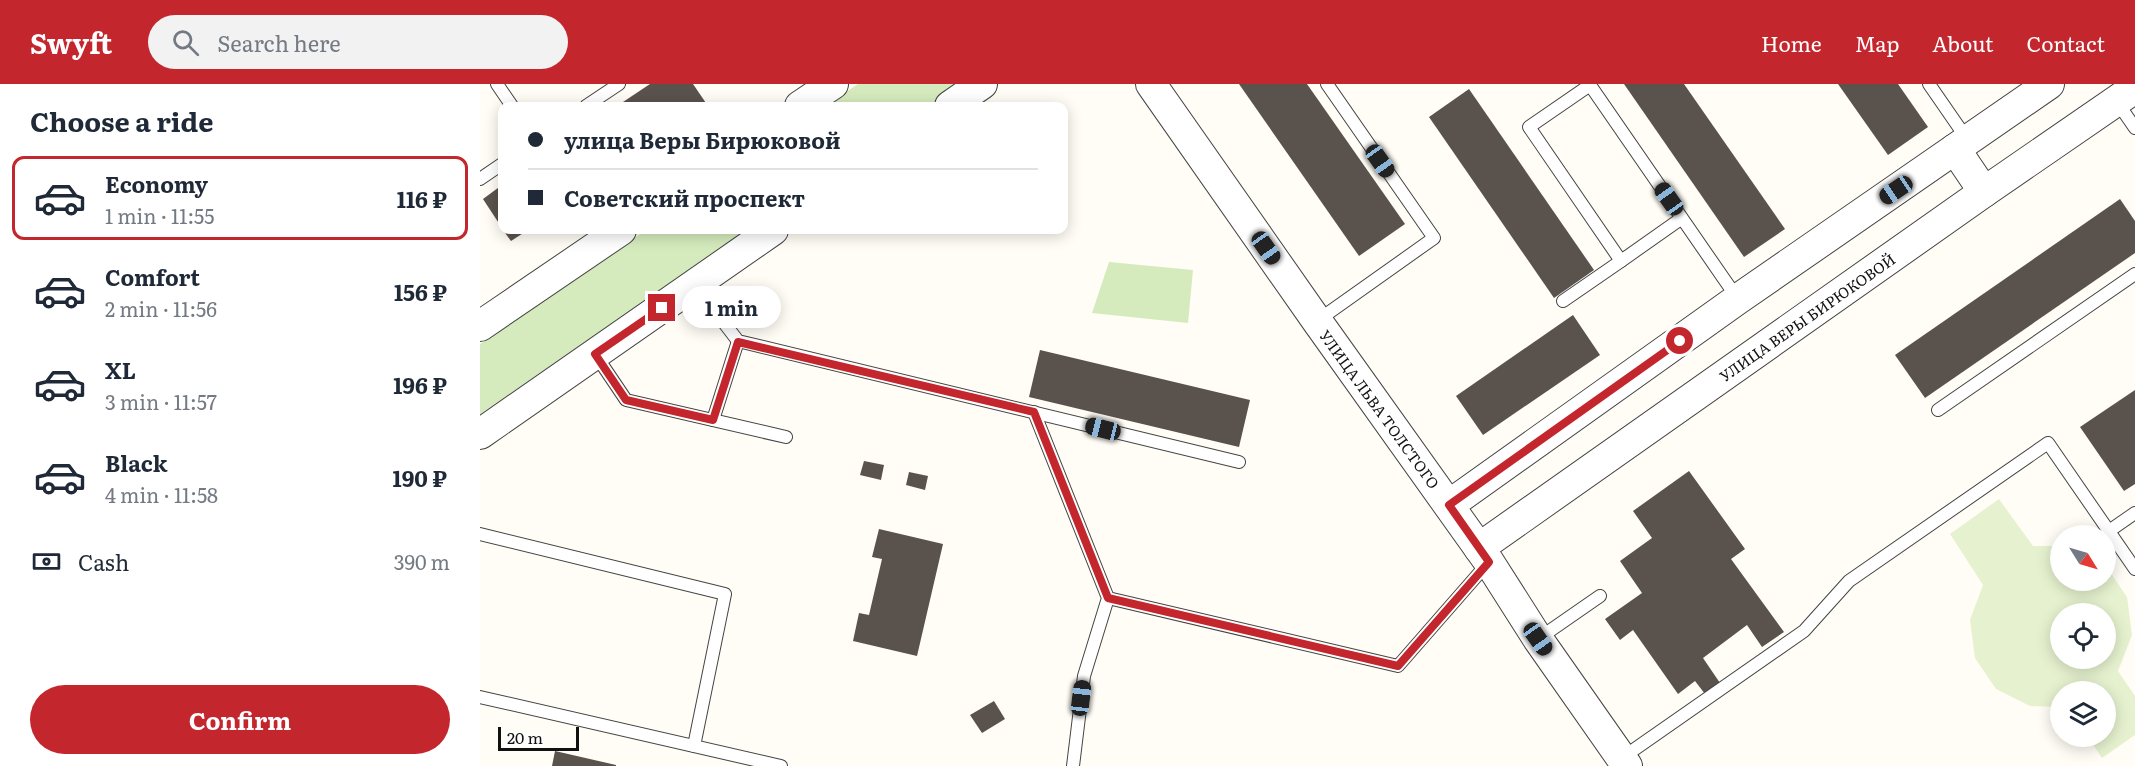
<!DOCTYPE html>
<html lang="en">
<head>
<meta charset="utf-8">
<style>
	body { margin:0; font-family:Literata,serif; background:#f2f2f3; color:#1f2937; height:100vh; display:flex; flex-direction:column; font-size:22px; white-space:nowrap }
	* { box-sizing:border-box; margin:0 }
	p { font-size:20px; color:#747a83 }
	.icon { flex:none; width:33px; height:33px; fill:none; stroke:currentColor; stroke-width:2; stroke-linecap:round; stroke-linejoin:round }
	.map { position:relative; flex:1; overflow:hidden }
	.drawer { display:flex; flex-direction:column; background:#fff; width:480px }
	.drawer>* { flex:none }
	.guide { position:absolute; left:18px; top:18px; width:570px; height:132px; border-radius:12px; box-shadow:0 3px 15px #0003; display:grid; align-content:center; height:132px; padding:0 30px; background:#fff }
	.needle { width:39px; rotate:127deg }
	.buttons { position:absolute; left:1570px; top:441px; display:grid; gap:12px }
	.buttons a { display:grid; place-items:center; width:66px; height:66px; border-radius:50%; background:#fff; box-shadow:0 3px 15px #0003; font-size:30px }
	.scale { position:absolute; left:18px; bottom:15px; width:81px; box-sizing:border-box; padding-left:6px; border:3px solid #111; border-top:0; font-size:16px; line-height:21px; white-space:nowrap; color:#111; -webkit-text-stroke:4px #fff; paint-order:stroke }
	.end { position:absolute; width:27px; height:27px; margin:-14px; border:8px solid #c4262e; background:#fff; box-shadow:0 0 0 3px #fff }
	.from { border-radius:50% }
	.bubble { position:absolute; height:42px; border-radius:21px; background:#fff; box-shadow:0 3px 15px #0003; font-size:20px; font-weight:700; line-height:42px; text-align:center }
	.car { position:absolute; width:18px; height:36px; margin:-18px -9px; border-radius:8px; box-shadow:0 0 4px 2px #0007; background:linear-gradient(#222 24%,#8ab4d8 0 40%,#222 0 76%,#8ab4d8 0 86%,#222 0) }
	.guide b { display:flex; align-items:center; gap:21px; height:57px; font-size:22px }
	.guide b+b { border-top:2px solid #e0e1e3 }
	.guide i { width:15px; height:15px; background:#1f2937 }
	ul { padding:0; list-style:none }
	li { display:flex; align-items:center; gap:18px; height:84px; margin:0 12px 9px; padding:0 18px; border:3px solid transparent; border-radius:12px }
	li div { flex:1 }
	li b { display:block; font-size:22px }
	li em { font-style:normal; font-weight:700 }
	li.current { border-color:#c4262e }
	li>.icon { width:54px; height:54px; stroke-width:1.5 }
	h2 { padding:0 30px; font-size:27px; line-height:72px }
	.pay { display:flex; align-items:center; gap:15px; height:66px; padding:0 30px; font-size:22px }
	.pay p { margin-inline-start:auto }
	.primary-button { display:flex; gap:12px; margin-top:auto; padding:12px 30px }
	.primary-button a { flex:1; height:69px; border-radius:36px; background:#c4262e; color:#fff; font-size:24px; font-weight:700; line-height:69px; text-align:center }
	header { display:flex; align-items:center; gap:36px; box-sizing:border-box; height:84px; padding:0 30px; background:#c4262e; color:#fff }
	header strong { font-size:28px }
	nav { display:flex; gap:33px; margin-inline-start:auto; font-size:21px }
	.search { width:420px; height:54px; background:#f2f2f3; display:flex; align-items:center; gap:15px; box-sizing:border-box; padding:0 21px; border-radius:33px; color:#747a83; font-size:22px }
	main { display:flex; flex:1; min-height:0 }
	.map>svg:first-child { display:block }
	.green { fill:#d5ebbd }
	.pitch { fill:#e6f2cf; fill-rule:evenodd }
	.building { fill:#5a524d }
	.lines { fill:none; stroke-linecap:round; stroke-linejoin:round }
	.service-casing { stroke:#444; stroke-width:14 }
	.tertiary-casing { stroke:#444; stroke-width:32 }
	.service { stroke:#fff; stroke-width:12 }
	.tertiary { stroke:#fff; stroke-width:30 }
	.route { stroke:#c4262e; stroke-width:8 }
	.labels { text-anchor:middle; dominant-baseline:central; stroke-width:6; stroke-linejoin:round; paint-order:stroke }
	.street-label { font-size:15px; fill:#111; stroke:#fff }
</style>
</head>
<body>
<header>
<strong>Swyft</strong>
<div class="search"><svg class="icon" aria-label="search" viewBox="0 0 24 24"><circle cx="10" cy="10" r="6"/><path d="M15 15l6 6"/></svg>Search here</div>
<nav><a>Home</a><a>Map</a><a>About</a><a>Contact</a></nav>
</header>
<main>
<section class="drawer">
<h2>Choose a ride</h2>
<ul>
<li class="current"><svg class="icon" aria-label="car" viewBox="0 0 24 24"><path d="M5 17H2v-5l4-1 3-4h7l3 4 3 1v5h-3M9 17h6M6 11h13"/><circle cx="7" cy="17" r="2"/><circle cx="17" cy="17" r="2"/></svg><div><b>Economy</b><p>1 min · 11:55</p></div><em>116 ₽</em></li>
<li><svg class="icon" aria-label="car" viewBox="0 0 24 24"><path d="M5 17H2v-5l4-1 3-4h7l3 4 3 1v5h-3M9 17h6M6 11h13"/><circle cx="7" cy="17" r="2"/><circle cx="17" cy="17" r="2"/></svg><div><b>Comfort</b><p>2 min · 11:56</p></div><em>156 ₽</em></li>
<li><svg class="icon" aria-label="car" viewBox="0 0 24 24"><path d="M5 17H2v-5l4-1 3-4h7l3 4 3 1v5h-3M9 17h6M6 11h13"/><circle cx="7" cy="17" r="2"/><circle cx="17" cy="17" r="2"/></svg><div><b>XL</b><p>3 min · 11:57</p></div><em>196 ₽</em></li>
<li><svg class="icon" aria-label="car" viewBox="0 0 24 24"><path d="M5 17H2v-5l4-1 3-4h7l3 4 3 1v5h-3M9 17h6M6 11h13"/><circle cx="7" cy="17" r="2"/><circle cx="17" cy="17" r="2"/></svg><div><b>Black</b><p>4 min · 11:58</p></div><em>190 ₽</em></li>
</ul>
<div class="pay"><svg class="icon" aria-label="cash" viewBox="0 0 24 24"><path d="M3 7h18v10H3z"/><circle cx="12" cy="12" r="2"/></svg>Cash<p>390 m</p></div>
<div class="primary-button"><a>Confirm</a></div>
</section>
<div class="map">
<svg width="1655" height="682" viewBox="0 0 1655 682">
	<rect width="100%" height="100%" fill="#fffdf5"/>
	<g class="green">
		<path d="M378 0H481L448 22H345Z"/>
		<path d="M166 146H269L0 330V260Z"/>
		<path d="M629 178 713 186 708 239 612 229Z"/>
	</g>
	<path class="pitch" d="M1519 415 1553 462H1581V496H1626V482L1647 513 1652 551 1638 587 1655 612V651L1622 674 1608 653 1626 652V608H1581V623L1550 622 1516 605 1495 574 1490 536 1503 501 1470 450ZM1581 530H1626V574H1581Z"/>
	<g class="building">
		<path d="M170 0H213L228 22H137Z"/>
		<path d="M759 0H827L925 140 879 172Z"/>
		<path d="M1144 0H1204L1305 145 1264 173Z"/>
		<path d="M1358 0H1418L1448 43 1408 71Z"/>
		<path d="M989 5 1114 186 1074 214 949 33Z"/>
		<path d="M22 101V144L3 115Z"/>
		<path d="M1640 115 1655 137V169L1445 314 1415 271Z"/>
		<path d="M23 146H48L31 157Z"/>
		<path d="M1093 231 1120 271 1003 351 976 312Z"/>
		<path d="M560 266 770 316 759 363 549 313Z"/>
		<path d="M1655 306V400L1644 407 1600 343Z"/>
		<path d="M384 377 404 381 401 396 380 391Z"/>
		<path d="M1209 387 1265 465 1251 475 1304 548 1282 563 1267 541 1223 574 1240 599 1225 610 1215 597 1198 610 1153 546 1140 556 1125 535 1162 509 1140 477 1172 454 1153 427Z"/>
		<path d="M429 388 448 392 445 406 426 401Z"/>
		<path d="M399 445 463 460 437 572 373 557 379 529 389 531 402 475 392 473Z"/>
		<path d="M514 617 525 635 502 649 490 631Z"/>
		<path d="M75 667 136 681V682H72Z"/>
	</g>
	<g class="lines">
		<g class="service-casing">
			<g id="service">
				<path d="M17 0 32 22"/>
				<path d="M1449 0 1487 55"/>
				<path d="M1637 18 1655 44"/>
				<path d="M106 22 139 0"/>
				<path d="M0 95 22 80"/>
				<path d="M1202 134 1141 177 1049 43 1110 1 1244 195 1258 215"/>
				<path d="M215 201 258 257 759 378"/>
				<path d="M1083 217 1141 177"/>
				<path d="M837 237 954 154 847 0"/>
				<path d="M115 270 146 316 306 353"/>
				<path d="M1458 326 1655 190"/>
				<path d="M554 328 628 514 604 592 593 682"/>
				<path d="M233 336 258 257"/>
				<path d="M1629 447 1655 429"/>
				<path d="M0 450 245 510 214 662"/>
				<path d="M628 514 918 582 1008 479"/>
				<path d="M1058 555 1120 512"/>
				<path d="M0 613 301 682"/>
				<path d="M1142 674 1324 547 1369 497 1568 359 1655 485"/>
			</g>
		</g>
		<g class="tertiary-casing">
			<g id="tertiary">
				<path d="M671 0 837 237 1009 478 1058 555 1147 682"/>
				<path d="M320 22 353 0"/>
				<path d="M470 22 502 0"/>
				<path d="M1475 65 1504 108"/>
				<path d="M0 242 141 146"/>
				<path d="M0 350 293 146"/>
				<path d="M969 421 1258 215 1569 0"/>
				<path d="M999 464 1504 108 1655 4"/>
			</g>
		</g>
		<use href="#service" class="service"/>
		<use href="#tertiary" class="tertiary"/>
	</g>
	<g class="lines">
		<path class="route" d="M182 224 115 270 146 316 233 336 258 258 554 328 628 514 918 582 1009 478 969 421 1200 257"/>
	</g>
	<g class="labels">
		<g class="street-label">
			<text transform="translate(1327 233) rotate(-35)">УЛИЦА ВЕРЫ БИРЮКОВОЙ</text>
			<text transform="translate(900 325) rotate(54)">УЛИЦА ЛЬВА ТОЛСТОГО</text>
		</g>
	</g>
</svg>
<div class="buttons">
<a><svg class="needle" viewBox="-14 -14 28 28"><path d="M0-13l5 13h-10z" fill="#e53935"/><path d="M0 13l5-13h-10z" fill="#747a83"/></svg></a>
<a><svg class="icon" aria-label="locate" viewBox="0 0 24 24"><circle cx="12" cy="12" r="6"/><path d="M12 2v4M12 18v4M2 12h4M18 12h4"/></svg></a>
<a><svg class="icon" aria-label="layers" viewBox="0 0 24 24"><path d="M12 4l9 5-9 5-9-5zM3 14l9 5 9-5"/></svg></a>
</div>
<div class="scale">20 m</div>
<i class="end from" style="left:1200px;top:257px"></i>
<i class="end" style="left:182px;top:224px"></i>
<div class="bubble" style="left:202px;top:202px;width:99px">1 min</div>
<i class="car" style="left:900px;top:77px;rotate:145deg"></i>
<i class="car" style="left:1416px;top:106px;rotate:236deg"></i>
<i class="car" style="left:1189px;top:115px;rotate:325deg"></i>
<i class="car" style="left:786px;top:164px;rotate:145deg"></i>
<i class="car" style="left:623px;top:345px;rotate:284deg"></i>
<i class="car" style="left:1058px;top:555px;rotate:145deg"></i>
<i class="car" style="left:601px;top:614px;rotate:7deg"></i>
<div class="guide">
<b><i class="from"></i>улица Веры Бирюковой</b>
<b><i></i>Советский проспект</b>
</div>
</div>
</main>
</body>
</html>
